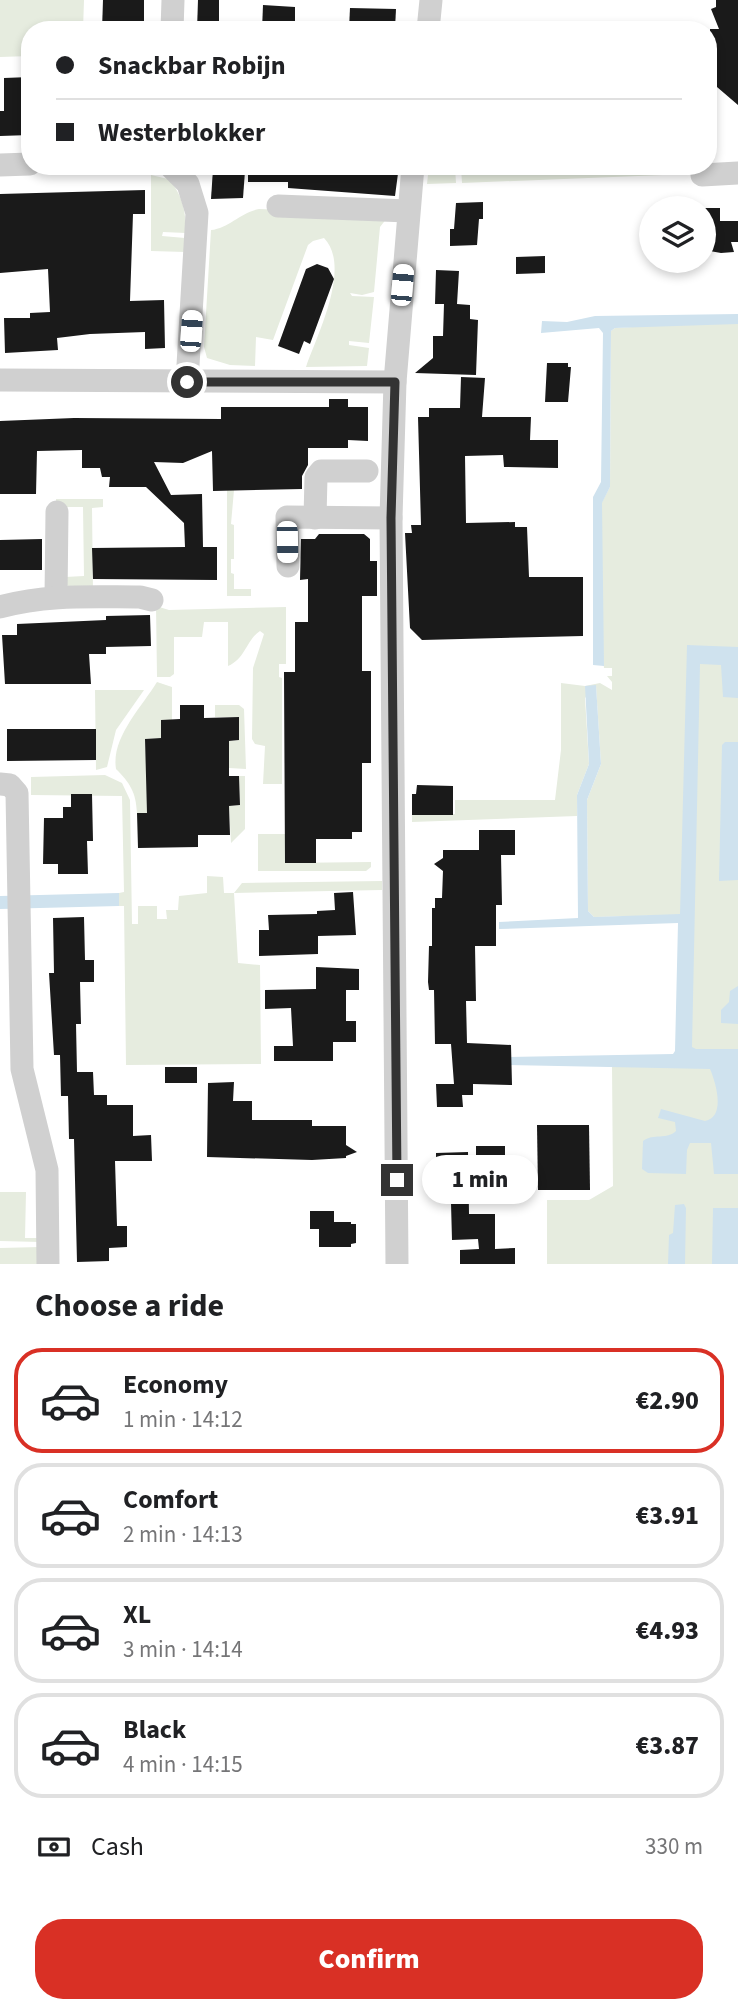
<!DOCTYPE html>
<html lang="en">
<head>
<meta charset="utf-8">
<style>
	body { margin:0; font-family:"Source Sans 3",sans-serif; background:#f6f6f6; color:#202124; height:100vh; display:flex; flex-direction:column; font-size:26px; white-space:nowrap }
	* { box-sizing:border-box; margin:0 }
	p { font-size:23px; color:#757577 }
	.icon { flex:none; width:38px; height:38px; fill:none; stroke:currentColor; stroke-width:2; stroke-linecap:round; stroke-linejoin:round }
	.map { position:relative; height:1264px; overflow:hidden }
	.panel { display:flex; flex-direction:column; background:#fff; flex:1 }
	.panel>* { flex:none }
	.guide { position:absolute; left:21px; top:21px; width:696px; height:154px; border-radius:28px; box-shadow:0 4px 10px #0003; display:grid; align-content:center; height:154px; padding:0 35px; background:#fff }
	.fabs { position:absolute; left:639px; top:196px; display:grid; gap:14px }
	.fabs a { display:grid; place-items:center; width:77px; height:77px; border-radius:50%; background:#fff; box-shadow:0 4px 10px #0003; font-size:35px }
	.end { position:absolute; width:32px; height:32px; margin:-16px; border:9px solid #333; background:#fff; box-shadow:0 0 0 4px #fff }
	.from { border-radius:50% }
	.bubble { position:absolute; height:49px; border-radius:24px; background:#fff; box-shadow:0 4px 10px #0003; font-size:23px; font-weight:800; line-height:49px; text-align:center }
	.car { position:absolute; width:21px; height:42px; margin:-21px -10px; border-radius:9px; box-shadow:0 0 5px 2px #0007; background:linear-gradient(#fff 24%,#345 0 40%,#fff 0 76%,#345 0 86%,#fff 0) }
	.guide b { display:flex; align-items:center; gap:24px; height:66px; font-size:26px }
	.guide b+b { border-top:2px solid #e0e0e0 }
	.guide i { width:18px; height:18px; background:#202124 }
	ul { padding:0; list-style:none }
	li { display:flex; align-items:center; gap:21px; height:105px; margin:0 14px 10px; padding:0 21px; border:4px solid #e0e0e0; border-radius:28px }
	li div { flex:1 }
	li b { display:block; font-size:26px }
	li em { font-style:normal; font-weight:800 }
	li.current { border-color:#d93025 }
	li>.icon { width:63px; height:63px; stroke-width:1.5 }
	h2 { padding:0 35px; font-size:32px; line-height:84px }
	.pay { display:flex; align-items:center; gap:18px; height:77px; padding:0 35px; font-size:26px }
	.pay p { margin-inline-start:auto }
	.action { display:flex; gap:14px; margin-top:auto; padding:14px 35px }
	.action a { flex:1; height:80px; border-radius:28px; background:#d93025; color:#fff; font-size:28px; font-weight:800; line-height:80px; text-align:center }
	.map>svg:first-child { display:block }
	.green { fill:#e6ecdf }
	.water { fill:#cfe2ee }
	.building { fill:#1a1a1a }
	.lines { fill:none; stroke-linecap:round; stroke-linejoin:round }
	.minor { stroke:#d0d0d0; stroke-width:23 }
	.route { stroke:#333; stroke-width:9 }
</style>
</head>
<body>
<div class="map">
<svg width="738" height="1264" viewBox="0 0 738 1264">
	<rect width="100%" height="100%" fill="#fff"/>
	<g class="green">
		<path d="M0 0H84L83 30H30V56L0 57Z"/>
		<path d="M429 166H455L456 183 427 184Z"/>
		<path d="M461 166H663V175L462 183Z"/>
		<path d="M151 175 168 179C183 194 186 213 186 233L163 232 162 236 185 238V252L151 251Z"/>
		<path d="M259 209 381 214 387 218 380 227 374 292 362 295 350 293 352 296 374 297 369 343 349 341V345L369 348 367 366 306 367C317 335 352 267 324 238L313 241 308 245 273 340 256 337 255 366 230 365 207 358 204 347 211 230C229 228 241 212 259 209Z"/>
		<path d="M738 321V1264H547V1200H589L613 1186 612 1066 686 1064 680 915 594 917 588 911 587 800 601 764 596 686 585 698 589 764 577 795V816L412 822V814H455V800H555L561 750V683L585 686 600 683 612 690V682L607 676H612V668H604L602 650V502L610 487 611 331 615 328Z"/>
		<path d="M227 490H234L231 524 234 525V559H231V573L234 574V589H251V596H227Z"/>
		<path d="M56 499H103V507L92 508 93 593 69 591 65 577 84 576 83 507H56Z"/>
		<path d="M156 606 169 610 286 607V664H279V677L282 678V784H263L265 746 255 744 252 739 253 668 264 634 260 631C246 640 246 658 228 666V622H204L202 637H174V674L170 677H157Z"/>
		<path d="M157 682 172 687V738L145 739 149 813H137C136 792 130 783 116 769 111 738 141 708 157 682Z"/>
		<path d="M95 690H144L116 730 107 767 96 770Z"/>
		<path d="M215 705H239L244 709 246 769 229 768V741L239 740V717H215Z"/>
		<path d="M105 775 122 783 130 800 132 924H138V906H157V919H167L166 910H178L179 896 207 893V876L223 877 224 893H234L242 883 382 881V890L234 893 238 963 260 965 261 1064 126 1065 124 906H119V893L124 892 122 796 31 795V777Z"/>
		<path d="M239 776H245V829L231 843 229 806 240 805Z"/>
		<path d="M258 834H285V863L371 862V867L366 871H258Z"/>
		<path d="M0 1192H26L25 1238H40V1242L0 1241Z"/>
		<path d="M40 1247 41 1264H0V1248Z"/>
	</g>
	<g class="water">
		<path d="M738 314V324L615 328 611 331 610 487 602 503 604 666 593 665V497L601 482 603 333 599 328 541 333 542 321 567 322 595 316Z"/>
		<path d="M687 645 738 647V698L723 697 721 665 700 664 692 1047 696 1049H738V1174H714L711 1143H690L687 1150 686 1174 648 1173 642 1169 643 1141C653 1133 667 1140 676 1131L675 1122 658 1118 661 1109 705 1121C726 1117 716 1083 710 1069L505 1065V1057L673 1054 675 1051 678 923 499 929V922L578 918 577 795 589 764 585 686 596 685 601 764 587 800 588 911 594 917 680 914Z"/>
		<path d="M725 742H738V880L719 881 722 745Z"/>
		<path d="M119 893V906L0 909V896Z"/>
		<path d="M738 986V1024L721 1023V1010L729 1002 730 991Z"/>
		<path d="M684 1204 686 1208 685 1264H668L669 1235 673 1233 675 1205Z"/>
		<path d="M713 1208H738V1264H712Z"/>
	</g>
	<g class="building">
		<path d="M103 0H144V30H102Z"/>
		<path d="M198 0H219V30H197Z"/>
		<path d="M716 0H738V105L717 87 716 49 710 50V29H719L711 9 716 7Z"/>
		<path d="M263 5 295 7V30H262Z"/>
		<path d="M350 8 396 9 395 29H349Z"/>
		<path d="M30 77V135L0 136V111H4V78Z"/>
		<path d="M248 166H399L395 196 288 188V182H248Z"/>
		<path d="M213 169 245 171 243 198 211 199Z"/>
		<path d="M145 190V214H133L130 301 164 300 165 348 145 349V332L90 334 57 338 58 350 5 353 4 318H30V313L50 312 48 269 0 273V194Z"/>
		<path d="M483 202V219H479L477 245 450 246V229H454L456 203Z"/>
		<path d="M703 208H720V221H738V242H731L734 252 721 253 704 250Z"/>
		<path d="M545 256V273L516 274V257Z"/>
		<path d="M317 264 328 268 334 279 310 344 304 341 299 354 278 346 306 269Z"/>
		<path d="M436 270 459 271 457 304 470 305V319L478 320 476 375 415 373 433 358V336H443L444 304H435Z"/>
		<path d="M547 363H568V367H571L568 402H545Z"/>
		<path d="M461 377 485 378 482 417H531L530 440H558V468L504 467 503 455 465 456 466 523 515 522V527H527L529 577H583V636L422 640 410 628 405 533H412L411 525H421L418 417H429V408H460Z"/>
		<path d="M329 399H348V407H368V441L348 440V448H308V465L302 476V489L213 491 212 451 183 463 154 462 171 495 202 494 203 547H217V580L93 579 92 548 185 547 184 523 146 487H109L110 477H102L100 468H82V450L37 451 36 494H0V421L74 418 221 419V407H329Z"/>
		<path d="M319 534H364L370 539V561H377V596H362V671H371V763H362V832H352V839H316V863H285L284 672H295V622H308V579L300 580 301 539H315Z"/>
		<path d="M42 539V570H0V540Z"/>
		<path d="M150 615 151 646 106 647V654H89L91 684H5L2 635H17V624L106 620V616Z"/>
		<path d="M180 705H204V718L239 717V740L229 741V776H239L240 805 229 806 230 835H198V847L138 848 137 813H147L145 739 161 738V720L180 719Z"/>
		<path d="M7 729H96V760L7 761Z"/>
		<path d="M417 785 453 786V815H412V794H416Z"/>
		<path d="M71 794H92L93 841H87L88 874H58V864H43L44 818H63V807H71Z"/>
		<path d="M479 830H515V855H501L502 905H496V946H475L476 1001H466L467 1043 511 1045 512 1085 473 1084V1095H462L463 1107H437L436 1084H454L451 1044H435L434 990H429L428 982 429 946H432V908H435V898H442L443 871 434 864 443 858V850H479Z"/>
		<path d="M353 892 356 935 318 936V954L259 956V930H269L268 915 317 914V911L335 910 334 893Z"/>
		<path d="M84 917 85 960H94V982H80L81 1024H76L77 1072H93L94 1095H107V1105H133V1136L151 1135 152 1161H115L117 1226H127V1247L109 1248V1261L77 1262 74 1139H69L68 1096H61L60 1055H54L49 973H54L53 918Z"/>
		<path d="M316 967 359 969V990H346V1021H356V1042H333V1061H274V1046H293L291 1008 265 1009V990L316 989Z"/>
		<rect x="165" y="1067" width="32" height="16"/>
		<path d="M234 1082 233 1101H252V1120H312V1126H346V1145L357 1152 346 1156V1158L312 1160 207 1157 208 1083Z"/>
		<path d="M537 1125H589L590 1190H538Z"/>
		<rect x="476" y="1146" width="29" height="20"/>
		<path d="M468 1152 469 1214H495V1249L515 1248V1264H460V1250L479 1249 478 1239 452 1240 451 1203 436 1189V1153Z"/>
		<path d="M310 1211H334V1222H351V1224H356V1243L351 1244V1247H319V1229H310Z"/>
	</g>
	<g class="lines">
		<g class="minor">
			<path d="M172 30 173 0"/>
			<path d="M428 30 431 0"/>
			<path d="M0 165 30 164"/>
			<path d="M170 166 188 184 197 213 187 382"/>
			<path d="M702 175 738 173"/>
			<path d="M278 206 408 211"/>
			<path d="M0 380 395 382"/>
			<path d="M315 518 316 477 321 471H367"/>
			<path d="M288 566 287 517 391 518"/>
			<path d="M56 597 57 512"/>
			<path d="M0 607C46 594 92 597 140 597L152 600"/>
			<path d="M0 784 10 785 17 793 22 1069 47 1170 48 1264"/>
			<path d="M397 1264 391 518 395 382 413 166"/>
		</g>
	</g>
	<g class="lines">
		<path class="route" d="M187 382H395L391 518 397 1180"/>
	</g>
</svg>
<div class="fabs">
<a><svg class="icon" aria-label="layers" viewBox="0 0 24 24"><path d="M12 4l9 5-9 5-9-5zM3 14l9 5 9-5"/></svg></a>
</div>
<i class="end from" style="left:187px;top:382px"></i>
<i class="end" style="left:397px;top:1180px"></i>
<div class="bubble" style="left:422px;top:1155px;width:116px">1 min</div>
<i class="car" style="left:402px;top:285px;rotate:5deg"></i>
<i class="car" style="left:191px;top:331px;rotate:4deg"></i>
<i class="car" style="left:287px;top:542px;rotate:179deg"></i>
<div class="guide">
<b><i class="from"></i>Snackbar Robijn</b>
<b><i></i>Westerblokker</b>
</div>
</div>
<section class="panel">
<h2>Choose a ride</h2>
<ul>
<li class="current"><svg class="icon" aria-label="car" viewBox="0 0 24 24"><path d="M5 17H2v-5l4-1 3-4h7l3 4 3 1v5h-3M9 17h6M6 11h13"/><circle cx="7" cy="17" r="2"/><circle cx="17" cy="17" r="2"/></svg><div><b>Economy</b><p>1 min · 14:12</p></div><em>€2.90</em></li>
<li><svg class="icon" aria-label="car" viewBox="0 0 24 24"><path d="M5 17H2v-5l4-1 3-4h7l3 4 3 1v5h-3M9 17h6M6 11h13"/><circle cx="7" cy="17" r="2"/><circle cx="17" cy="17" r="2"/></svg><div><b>Comfort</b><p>2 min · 14:13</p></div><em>€3.91</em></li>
<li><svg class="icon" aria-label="car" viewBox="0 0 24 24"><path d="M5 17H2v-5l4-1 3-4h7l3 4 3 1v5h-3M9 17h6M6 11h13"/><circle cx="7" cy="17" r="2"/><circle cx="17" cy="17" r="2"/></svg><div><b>XL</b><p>3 min · 14:14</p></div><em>€4.93</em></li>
<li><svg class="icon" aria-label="car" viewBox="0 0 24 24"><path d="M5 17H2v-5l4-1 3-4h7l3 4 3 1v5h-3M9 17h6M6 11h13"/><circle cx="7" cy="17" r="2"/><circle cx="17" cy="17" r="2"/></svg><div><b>Black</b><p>4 min · 14:15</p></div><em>€3.87</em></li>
</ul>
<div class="pay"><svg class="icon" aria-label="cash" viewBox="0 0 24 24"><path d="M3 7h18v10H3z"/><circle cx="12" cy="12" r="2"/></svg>Cash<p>330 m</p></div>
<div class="action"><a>Confirm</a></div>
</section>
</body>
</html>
